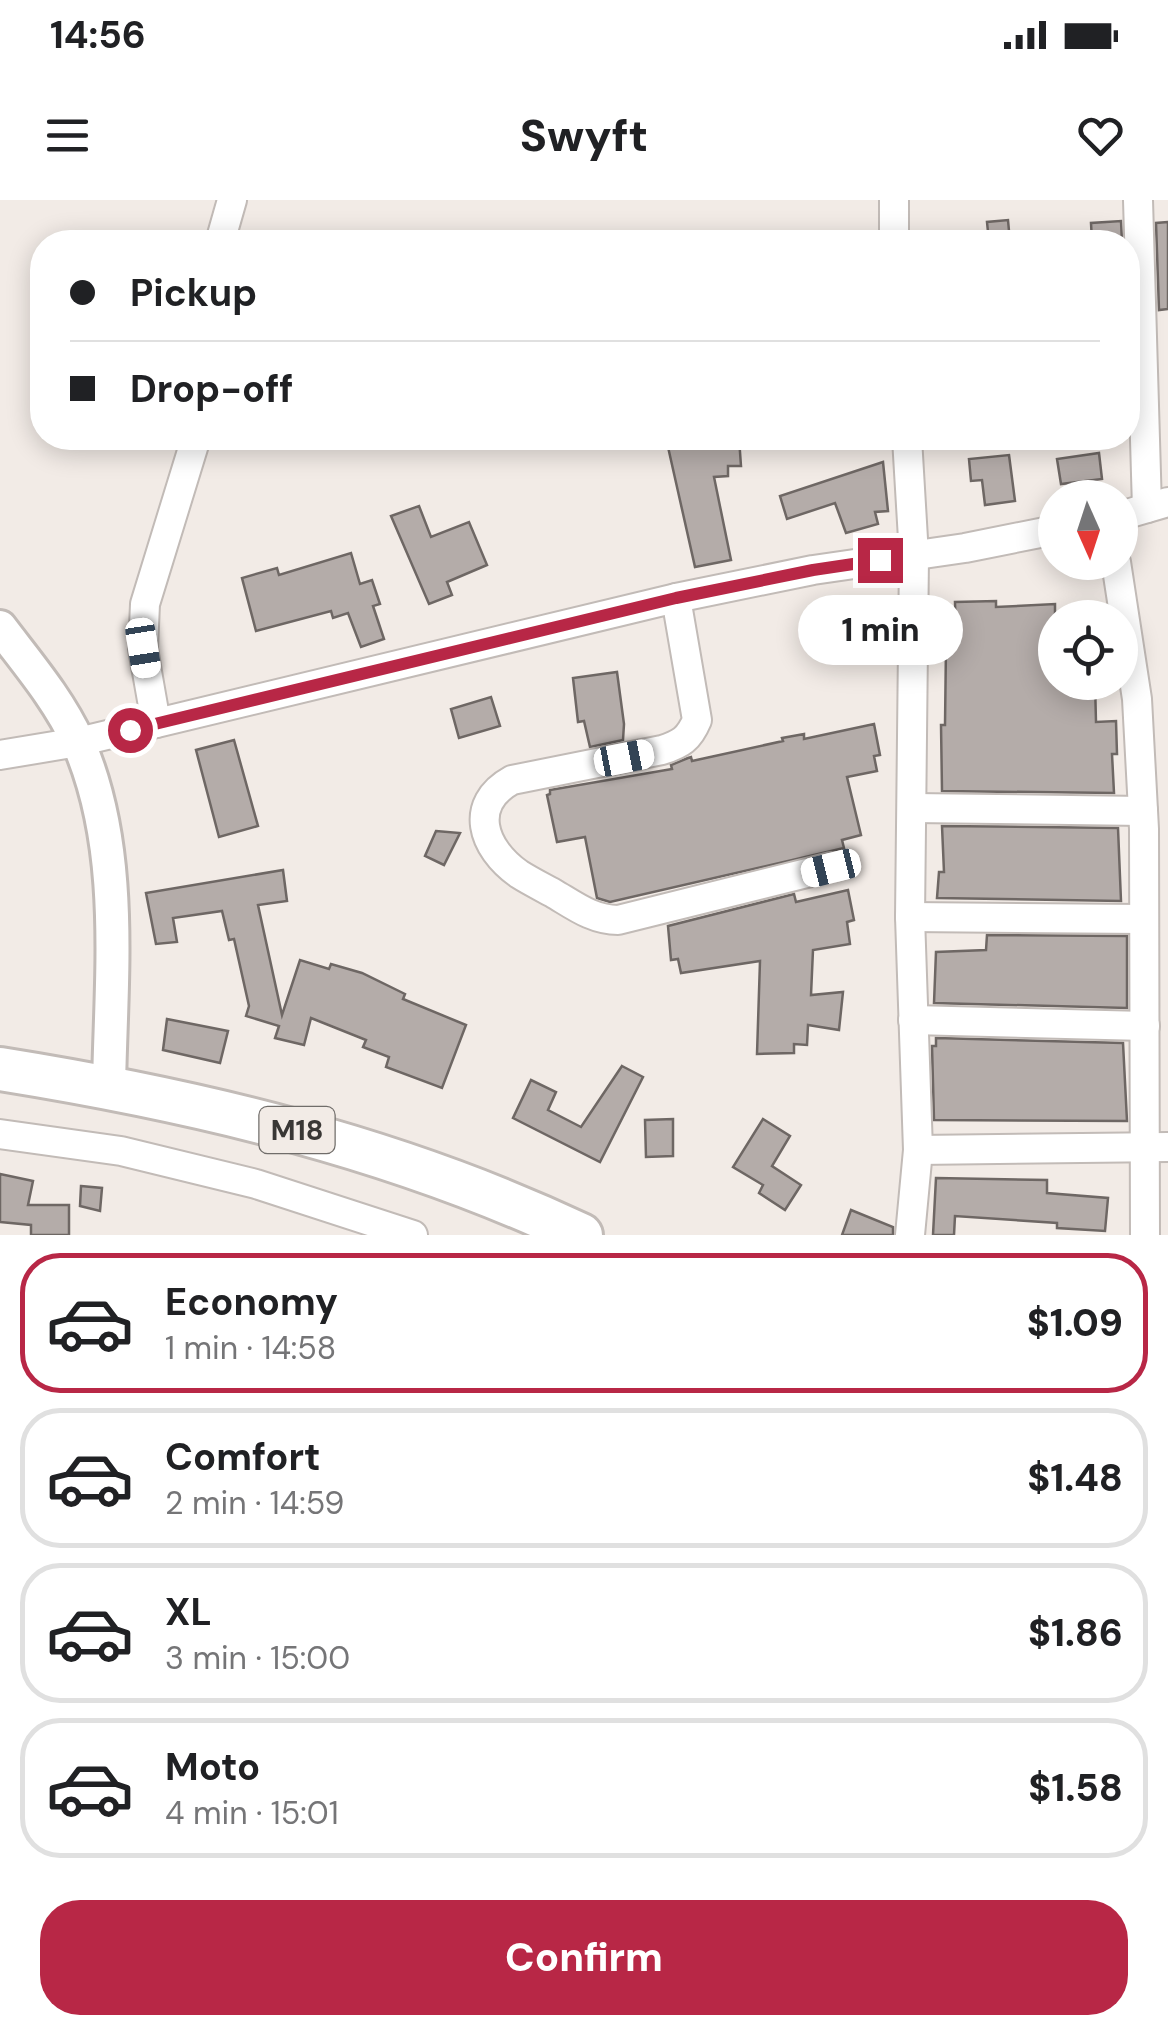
<!DOCTYPE html>
<html lang="en">
<head>
<meta charset="utf-8">
<style>
	body { margin:0; font-family:"DM Sans",sans-serif; background:#f6f6f6; color:#202124; height:100vh; display:flex; flex-direction:column; font-size:38px; white-space:nowrap }
	* { box-sizing:border-box; margin:0 }
	p { font-size:32px; color:#757577 }
	.icon { flex:none; width:55px; height:55px; fill:none; stroke:currentColor; stroke-width:2; stroke-linecap:round; stroke-linejoin:round }
	.map { position:relative; height:1035px; overflow:hidden }
	.panel { display:flex; flex-direction:column; background:#fff; flex:1 }
	.panel>* { flex:none }
	.guide { position:absolute; left:30px; top:30px; width:1110px; height:220px; border-radius:40px; box-shadow:0 5px 25px #0003; display:grid; align-content:center; height:220px; padding:0 40px; background:#fff }
	.needle { width:65px; rotate:177deg }
	.tools { position:absolute; left:1038px; top:280px; display:grid; gap:20px }
	.tools a { display:grid; place-items:center; width:100px; height:100px; border-radius:50%; background:#fff; box-shadow:0 5px 25px #0003; font-size:50px }
	.end { position:absolute; width:45px; height:45px; margin:-22px; border:12px solid #b82746; background:#fff; box-shadow:0 0 0 5px #fff }
	.from { border-radius:50% }
	.bubble { position:absolute; height:70px; border-radius:35px; background:#fff; box-shadow:0 5px 25px #0003; font-size:32px; font-weight:800; line-height:70px; text-align:center }
	.car { position:absolute; width:30px; height:60px; margin:-30px -15px; border-radius:12px; box-shadow:0 0 8px 2px #0007; background:linear-gradient(#fff 24%,#345 0 40%,#fff 0 76%,#345 0 86%,#fff 0) }
	.guide b { display:flex; align-items:center; gap:35px; height:95px; font-size:38px }
	.guide b+b { border-top:2px solid #e0e0e0 }
	.guide i { width:25px; height:25px; background:#202124 }
	ul { padding:18px 0 0; list-style:none }
	li { display:flex; align-items:center; gap:30px; height:140px; margin:0 20px 15px; padding:0 20px; border:5px solid #e0e0e0; border-radius:40px }
	li div { flex:1 }
	li b { display:block; font-size:38px }
	li em { font-style:normal; font-weight:800 }
	li.active { border-color:#b82746 }
	li>.icon { width:90px; height:90px; stroke-width:1.5 }
	.cta { display:flex; gap:20px; margin-top:auto; padding:20px 40px }
	.cta a { flex:1; height:115px; border-radius:40px; background:#b82746; color:#fff; font-size:40px; font-weight:800; line-height:115px; text-align:center }
	.status { display:flex; justify-content:space-between; align-items:center; height:70px; padding:0 50px; background:#fff; direction:ltr }
	.status svg { height:28px; fill:currentColor }
	header { display:flex; justify-content:space-between; align-items:center; height:130px; padding:0 40px; background:#fff; font-size:45px; font-weight:800 }
	.map>svg:first-child { display:block }
	.building { fill:#b4aca9; stroke:#6e6764; stroke-width:2.5 }
	.lines { fill:none; stroke-linecap:round; stroke-linejoin:round }
	.minor-casing { stroke:#c2bbb7; stroke-width:32 }
	.tertiary-casing { stroke:#c2bbb7; stroke-width:38 }
	.primary-casing { stroke:#c2bbb7; stroke-width:48 }
	.minor { stroke:#fff; stroke-width:28 }
	.tertiary { stroke:#fff; stroke-width:32 }
	.primary { stroke:#fff; stroke-width:42 }
	.route { stroke:#b82746; stroke-width:12 }
	.labels { text-anchor:middle; dominant-baseline:central; stroke-width:8; stroke-linejoin:round; paint-order:stroke }
	.shield { fill:#f2ebe6; stroke:#706d6a; stroke-width:2.5 }
	.shield-label { font-size:28px; font-weight:bold; fill:#393735 }
</style>
</head>
<body>
<div class="status"><b>14:56</b><svg viewBox="0 0 49 12"><path d="M0 12V9h3v3zM5 12V6h3v6zM10 12V3h3v9zM15 12V0h3v12zM26 1h20v11H26zM47 4h2v5h-2z"/></svg></div>
<header><svg class="icon" aria-label="menu" viewBox="0 0 24 24"><path d="M4 6h16M4 12h16M4 18h16"/></svg>Swyft<svg class="icon" aria-label="heart" viewBox="0 0 24 24"><path d="M12 20l-8-8c-3-5 5-10 8-4 3-6 11-1 8 4z"/></svg></header>
<div class="map">
<svg width="1168" height="1035" viewBox="0 0 1168 1035">
	<rect width="100%" height="100%" fill="#f2ebe6"/>
	<g class="building">
		<path d="M1008 20 1010 42H989L987 22Z"/>
		<path d="M1121 21 1122 42H1092L1091 23Z"/>
		<path d="M1168 22V109L1159 110 1156 23Z"/>
		<path d="M666 238H739L741 266H728V276L714 277 731 360 695 367Z"/>
		<path d="M1099 253 1102 279 1061 284 1057 259Z"/>
		<path d="M1009 255 1015 301 985 305 982 280 971 281 969 259Z"/>
		<path d="M883 262 888 311 875 312 878 324 846 333 835 303 787 319 780 296Z"/>
		<path d="M419 306 431 337 469 322 487 365 447 382 452 395 429 404 391 316Z"/>
		<path d="M351 353 360 384 372 380 380 404 373 406 384 439 361 447 348 413 333 418 331 411 256 431 242 378 277 368 279 375Z"/>
		<path d="M996 401V407L1055 404V482H1095L1096 522 1116 521 1117 554H1112L1114 593 942 591 941 525H945L946 446 956 445 955 402Z"/>
		<path d="M617 472 624 524 623 540 590 547 584 521 578 522 573 478Z"/>
		<path d="M491 497 500 526 459 538 451 509Z"/>
		<path d="M874 524 880 555 874 556 877 571 847 577 861 635 842 640 844 648 610 702 597 698 585 637 557 642 547 595 550 594V590L672 569 671 565 688 558 691 557 692 561 783 541 782 538 804 534V539Z"/>
		<path d="M234 540 258 626 219 637 196 550Z"/>
		<path d="M942 626 1118 628 1121 701 937 698 939 672H944Z"/>
		<path d="M436 631 460 633 444 665 425 656Z"/>
		<path d="M283 670 287 701 258 705 282 815 300 760 329 769 331 764 362 773 405 794 403 799 466 825 442 888 386 867 389 857 363 847 366 840 311 818 304 845 275 838 279 826 246 816 249 806 234 739 229 740 222 711 173 718 177 742 156 744 146 693Z"/>
		<path d="M848 690 854 720 847 722 850 744 813 750 811 795 843 792 839 830 808 825 807 845 794 844V853L757 854 760 761 681 773 678 759 671 760 668 726 794 694 796 702Z"/>
		<path d="M987 735 1127 736V808L934 803 936 752 986 750Z"/>
		<path d="M167 819 228 831 220 863 163 850Z"/>
		<path d="M936 838 1123 843 1127 921 934 920 932 846H936Z"/>
		<path d="M622 866 643 877 600 962 513 918 531 880 556 892 548 910 581 927Z"/>
		<path d="M673 919V956L646 957 645 920Z"/>
		<path d="M763 919 790 936 772 966 801 985 785 1010 759 993 763 985 733 967Z"/>
		<path d="M0 974 33 981 28 1005H69V1035H31V1025L0 1022Z"/>
		<path d="M936 978 1047 980V993L1108 998 1105 1031 1057 1028V1023L955 1016 954 1035H933Z"/>
		<path d="M81 986 102 988 100 1011 80 1006Z"/>
		<path d="M851 1010 893 1027V1035H842Z"/>
	</g>
	<g class="lines">
		<g class="minor-casing">
			<g id="minor">
				<path d="M894 0V42"/>
				<path d="M1138 0 1147 308"/>
				<path d="M220 42 232 0"/>
				<path d="M907 238 914 356 910 717 918 950 910 1035"/>
				<path d="M1120 316 1168 302"/>
				<path d="M1116 362 1137 499 1144 629 1145 1035"/>
				<path d="M676 398 697 520C689 539 681 544 662 550L512 580C468 604 482 648 519 674 530 681 542 687 553 693 575 706 593 720 618 720L831 667"/>
				<path d="M156 523 143 449 145 404 196 238"/>
				<path d="M0 555 78 542 676 398 813 370 965 348 1055 330"/>
				<path d="M913 608 1143 611"/>
				<path d="M910 717 1144 719"/>
				<path d="M913 820 1145 826"/>
				<path d="M0 934 121 951 256 984 413 1035"/>
				<path d="M918 950 1168 947"/>
			</g>
		</g>
		<g class="tertiary-casing">
			<path id="tertiary" d="M0 427C28 464 59 500 78 542 125 648 111 774 109 886"/>
		</g>
		<g class="primary-casing">
			<path id="primary" d="M0 869C200 901 397 948 581 1035"/>
		</g>
		<use href="#minor" class="minor"/>
		<use href="#tertiary" class="tertiary"/>
		<use href="#primary" class="primary"/>
	</g>
	<g class="lines">
		<path class="route" d="M130 530 676 398 813 370 880 360"/>
	</g>
	<g class="labels">
		<rect class="shield" x="259.5" y="907" width="75" height="46" rx="8"/>
		<g class="shield-label">
			<text x="297" y="930">M18</text>
		</g>
	</g>
</svg>
<div class="tools">
<a><svg class="needle" viewBox="-14 -14 28 28"><path d="M0-13l5 13h-10z" fill="#e53935"/><path d="M0 13l5-13h-10z" fill="#757577"/></svg></a>
<a><svg class="icon" aria-label="locate" viewBox="0 0 24 24"><circle cx="12" cy="12" r="6"/><path d="M12 2v4M12 18v4M2 12h4M18 12h4"/></svg></a>
</div>
<i class="end from" style="left:130px;top:530px"></i>
<i class="end" style="left:880px;top:360px"></i>
<div class="bubble" style="left:798px;top:395px;width:165px">1 min</div>
<i class="car" style="left:143px;top:448px;rotate:171deg"></i>
<i class="car" style="left:624px;top:558px;rotate:79deg"></i>
<i class="car" style="left:831px;top:668px;rotate:256deg"></i>
<div class="guide">
<b><i class="from"></i>Pickup</b>
<b><i></i>Drop-off</b>
</div>
</div>
<section class="panel">
<ul>
<li class="active"><svg class="icon" aria-label="car" viewBox="0 0 24 24"><path d="M5 17H2v-5l4-1 3-4h7l3 4 3 1v5h-3M9 17h6M6 11h13"/><circle cx="7" cy="17" r="2"/><circle cx="17" cy="17" r="2"/></svg><div><b>Economy</b><p>1 min · 14:58</p></div><em>$1.09</em></li>
<li><svg class="icon" aria-label="car" viewBox="0 0 24 24"><path d="M5 17H2v-5l4-1 3-4h7l3 4 3 1v5h-3M9 17h6M6 11h13"/><circle cx="7" cy="17" r="2"/><circle cx="17" cy="17" r="2"/></svg><div><b>Comfort</b><p>2 min · 14:59</p></div><em>$1.48</em></li>
<li><svg class="icon" aria-label="car" viewBox="0 0 24 24"><path d="M5 17H2v-5l4-1 3-4h7l3 4 3 1v5h-3M9 17h6M6 11h13"/><circle cx="7" cy="17" r="2"/><circle cx="17" cy="17" r="2"/></svg><div><b>XL</b><p>3 min · 15:00</p></div><em>$1.86</em></li>
<li><svg class="icon" aria-label="car" viewBox="0 0 24 24"><path d="M5 17H2v-5l4-1 3-4h7l3 4 3 1v5h-3M9 17h6M6 11h13"/><circle cx="7" cy="17" r="2"/><circle cx="17" cy="17" r="2"/></svg><div><b>Moto</b><p>4 min · 15:01</p></div><em>$1.58</em></li>
</ul>
<div class="cta"><a>Confirm</a></div>
</section>
</body>
</html>
